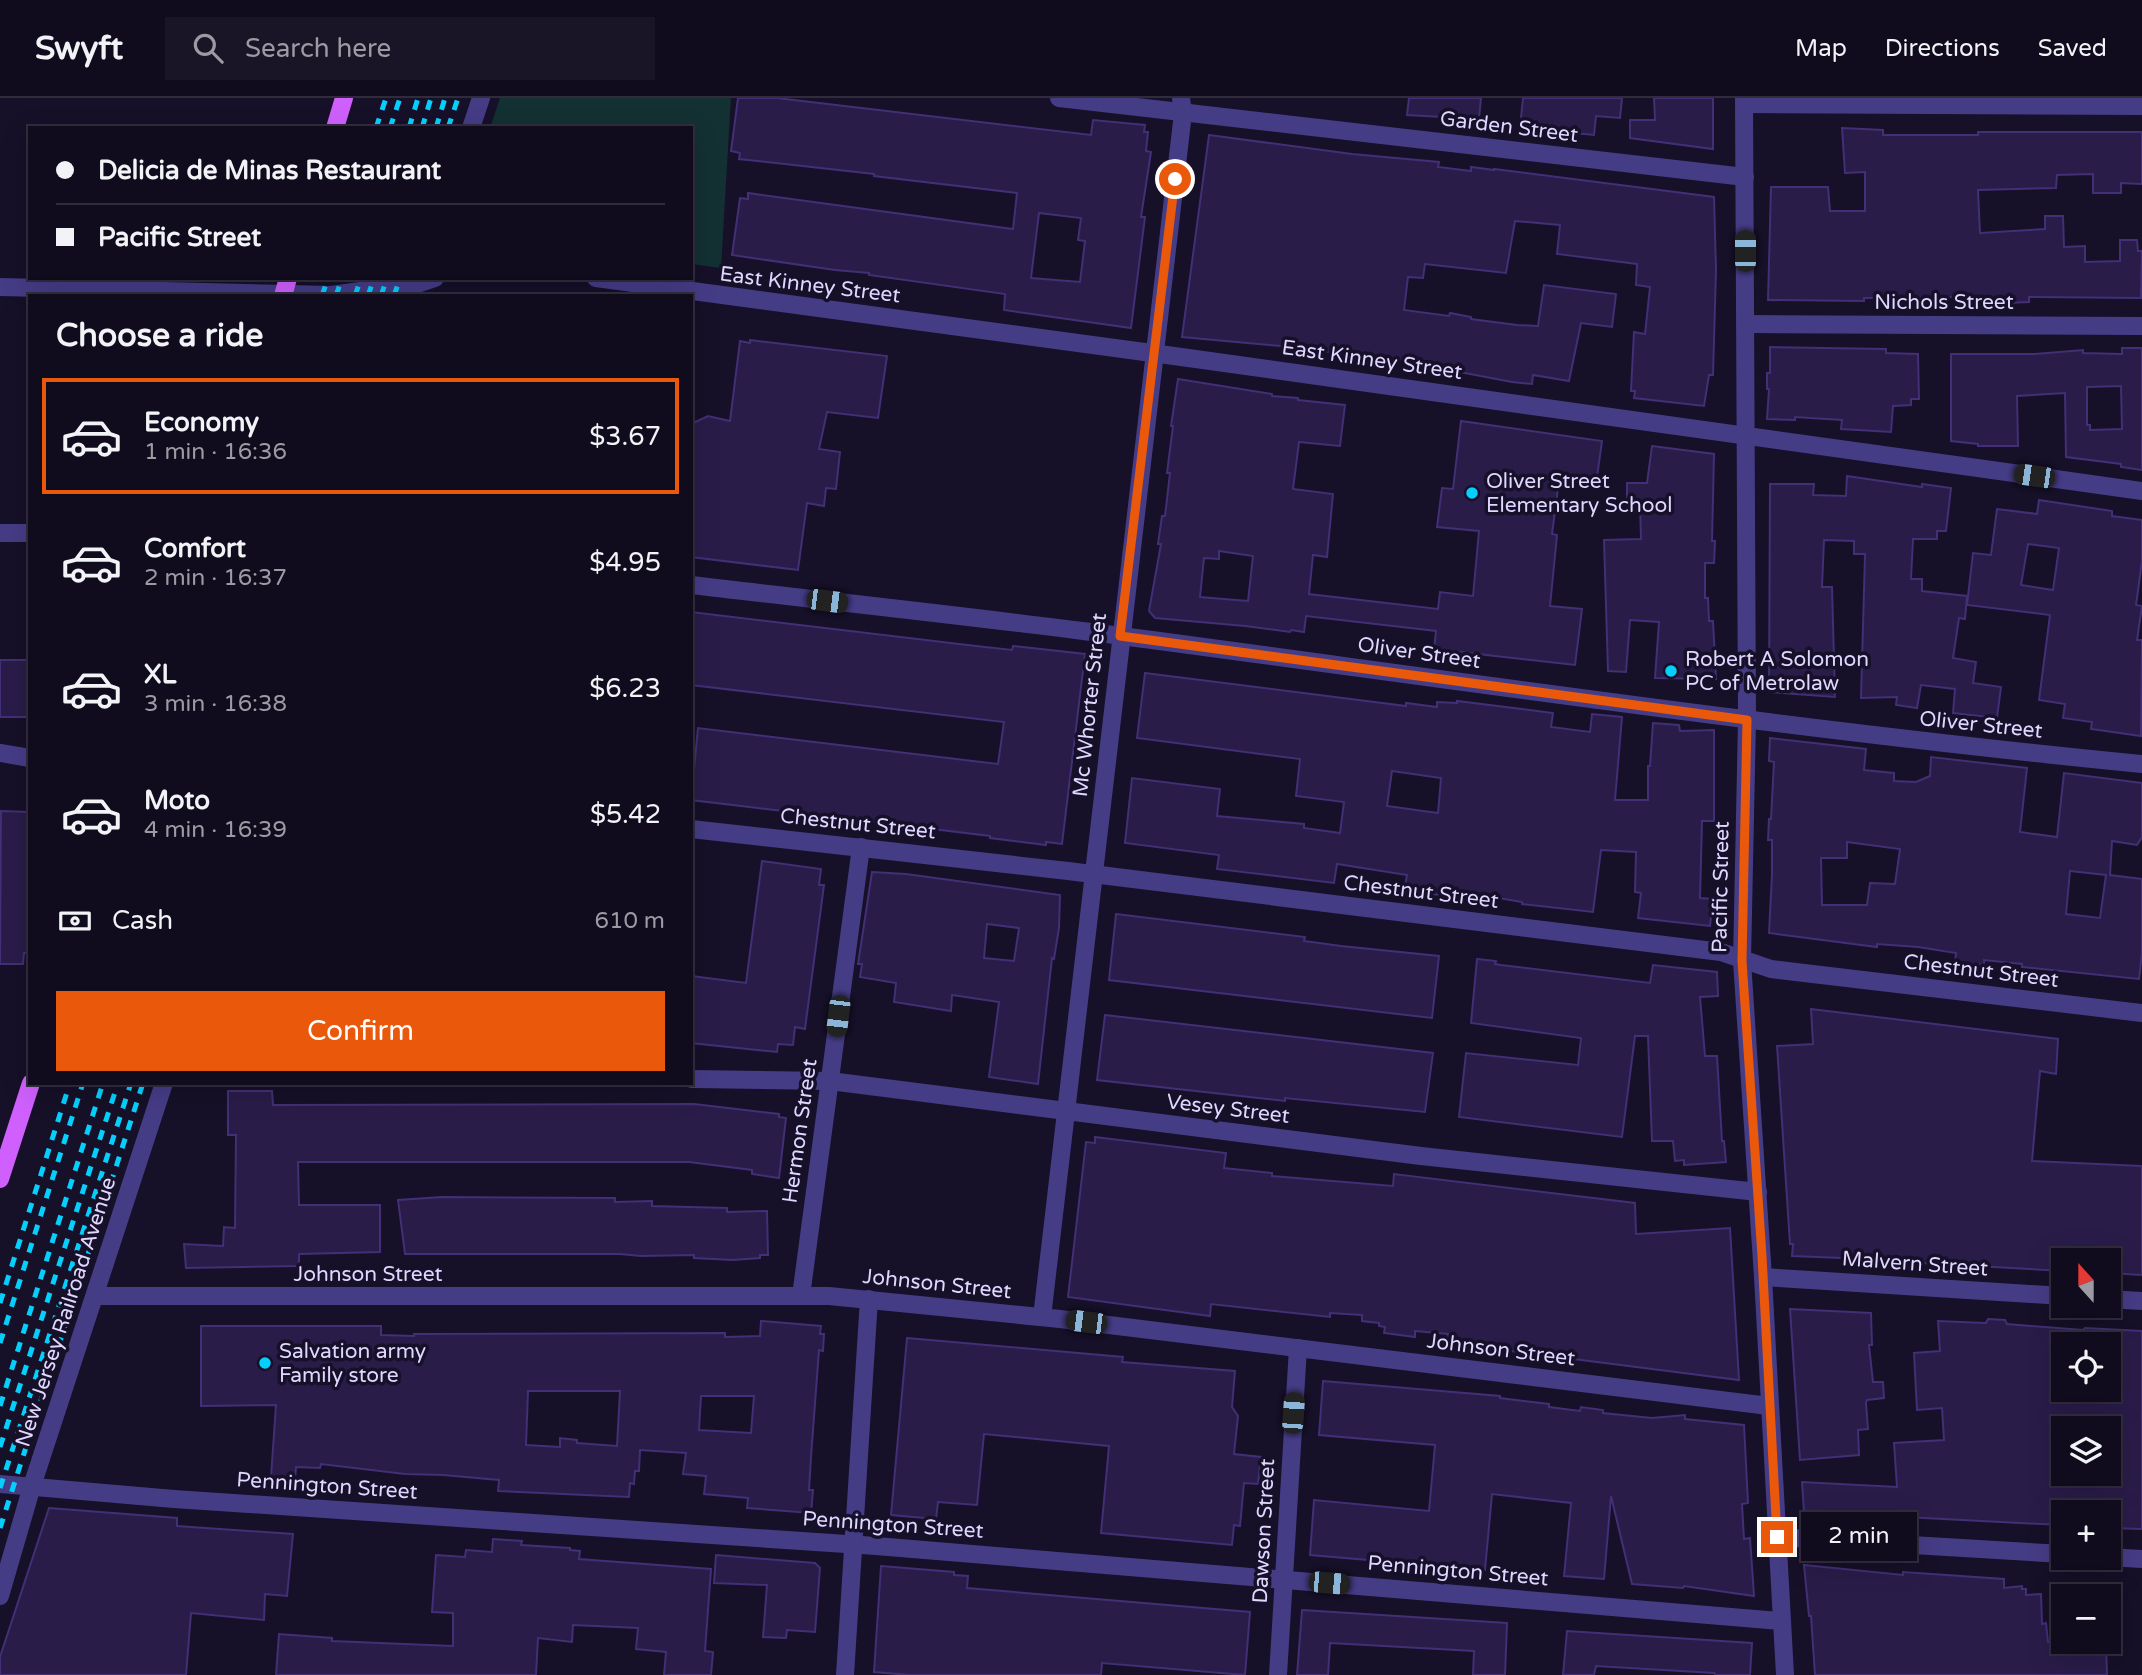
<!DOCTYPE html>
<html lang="en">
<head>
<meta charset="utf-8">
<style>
	body { margin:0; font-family:"Varela Round",sans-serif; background:#191527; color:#f1f3f6; height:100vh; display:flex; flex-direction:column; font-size:26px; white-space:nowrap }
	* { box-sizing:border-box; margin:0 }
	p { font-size:23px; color:#9c9ba4 }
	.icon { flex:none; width:38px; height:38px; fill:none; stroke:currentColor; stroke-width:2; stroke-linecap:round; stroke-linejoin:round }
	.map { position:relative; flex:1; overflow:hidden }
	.drawer { position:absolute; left:28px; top:196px; width:665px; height:791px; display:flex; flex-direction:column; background:#100c1e; border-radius:0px; box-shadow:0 7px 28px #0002,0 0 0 2px #302c3c }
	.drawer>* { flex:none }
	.guide { position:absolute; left:28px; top:28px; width:665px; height:154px; border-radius:0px; box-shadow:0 7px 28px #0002,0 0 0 2px #302c3c; display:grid; align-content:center; height:154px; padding:0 28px; background:#100c1e }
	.needle { width:46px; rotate:339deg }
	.fabs { position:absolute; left:2051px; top:1150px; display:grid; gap:14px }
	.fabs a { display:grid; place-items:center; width:70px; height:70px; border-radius:0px; background:#100c1e; box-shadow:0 7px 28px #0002,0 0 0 2px #302c3c; font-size:35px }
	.end { position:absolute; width:32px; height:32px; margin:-16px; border:9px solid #ea580c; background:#fff; box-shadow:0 0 0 4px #fff }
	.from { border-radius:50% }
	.bubble { position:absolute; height:49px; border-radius:0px; background:#100c1e; box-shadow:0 7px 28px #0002,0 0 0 2px #302c3c; font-size:23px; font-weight:600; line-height:49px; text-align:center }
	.car { position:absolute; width:21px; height:42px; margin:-21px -10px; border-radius:9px; box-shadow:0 0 5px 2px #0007; background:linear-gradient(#222 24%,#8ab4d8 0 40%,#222 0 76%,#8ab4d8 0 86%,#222 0) }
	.guide b { display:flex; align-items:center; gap:24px; height:66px; font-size:26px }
	.guide b+b { border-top:2px solid #302c3c }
	.guide i { width:18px; height:18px; background:#f1f3f6 }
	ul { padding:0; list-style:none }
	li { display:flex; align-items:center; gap:21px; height:116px; margin:0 14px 10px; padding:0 14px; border:4px solid transparent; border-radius:0px }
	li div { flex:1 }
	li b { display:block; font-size:26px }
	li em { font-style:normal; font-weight:600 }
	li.selected { border-color:#ea580c }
	li>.icon { width:63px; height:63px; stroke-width:1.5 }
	h2 { padding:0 28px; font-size:32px; line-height:84px }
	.pay { display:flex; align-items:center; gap:18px; height:77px; padding:0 28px; font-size:26px }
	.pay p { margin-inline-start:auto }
	.button { display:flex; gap:14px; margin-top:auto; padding:14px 28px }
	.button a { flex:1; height:80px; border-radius:0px; background:#ea580c; color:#fff; font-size:28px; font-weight:600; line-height:80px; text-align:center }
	header { display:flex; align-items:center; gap:42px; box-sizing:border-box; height:98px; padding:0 35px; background:#100c1e; border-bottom:2px solid #302c3c }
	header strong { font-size:33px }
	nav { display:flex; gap:38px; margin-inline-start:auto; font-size:24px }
	.search { width:490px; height:63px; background:#191527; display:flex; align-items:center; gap:18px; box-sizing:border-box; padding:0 24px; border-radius:0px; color:#9c9ba4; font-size:26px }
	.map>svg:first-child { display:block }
	.green { fill:#133032 }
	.building { fill:#291c49; stroke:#422f75; stroke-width:2; fill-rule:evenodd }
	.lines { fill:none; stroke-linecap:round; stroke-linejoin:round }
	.minor { stroke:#453c86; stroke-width:18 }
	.major { stroke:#cf60fd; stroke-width:18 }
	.rail { stroke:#05d0fd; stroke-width:5; stroke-dasharray:10 9; stroke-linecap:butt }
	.route { stroke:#ea580c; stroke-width:9 }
	.poi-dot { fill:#05d0fd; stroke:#161028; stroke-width:2.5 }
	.labels { text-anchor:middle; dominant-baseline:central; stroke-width:7; stroke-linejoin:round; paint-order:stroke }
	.street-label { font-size:21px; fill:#dfd7ff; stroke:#161028 }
	.poi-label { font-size:21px; fill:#dfd7ff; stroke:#161028; text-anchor:start }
</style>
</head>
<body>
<header>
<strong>Swyft</strong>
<div class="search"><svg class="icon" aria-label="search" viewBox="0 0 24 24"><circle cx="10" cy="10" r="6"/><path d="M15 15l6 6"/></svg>Search here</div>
<nav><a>Map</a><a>Directions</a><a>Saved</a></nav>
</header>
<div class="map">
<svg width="2142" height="1577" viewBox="0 0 2142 1577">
	<rect width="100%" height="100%" fill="#161028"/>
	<path class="green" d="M500 0H731L721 170 691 166V30H490Z"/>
	<g class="building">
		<path d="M738 0H777L1091 37 1093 22 1145 27 1144 34H1148L1146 53 1151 54 1141 119H1145L1131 230 1004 212 1005 196 869 177V175L835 172 732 157 740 100 748 101V95L1013 131 1017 95 874 78V76L739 61 740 55 731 53ZM1039 115 1081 120 1078 142 1085 143 1080 184 1031 180Z"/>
		<path d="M1409 0H1481L1479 21 1407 17Z"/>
		<path d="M1523 0H1622L1620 20 1596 18 1594 37 1520 30Z"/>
		<path d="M1654 0H1713V51L1630 40V22H1655Z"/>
		<path d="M1842 30 1883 32V37H1978V34H2142V86L2121 85V95H2093V76L2057 77 2056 90 1978 92 1980 135 2045 131V118H2063L2064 149 2085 148V164L2120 163V142H2137L2138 153H2142L2141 200 2029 199V204L2007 205 1986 204V200L1979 199H1953L1864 200V203L1768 202 1771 89H1828L1830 113H1865V74L1845 75Z"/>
		<path d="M1209 37 1352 56 1439 64 1438 69 1471 73V69L1494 72V71L1714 99 1716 172 1713 277H1709L1704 308 1634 300 1635 293H1631L1634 234 1645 236 1650 189 1636 187 1637 166 1557 156 1560 127 1515 123 1506 175 1425 166 1423 180 1408 179 1404 212 1449 218 1450 215 1471 219V221L1517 227 1538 228 1544 187 1616 196 1612 229 1581 225 1569 283 1533 277 1532 286 1512 284 1454 273 1455 270 1419 264 1378 260 1368 264 1348 261V257L1303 250 1182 239Z"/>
		<path d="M750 242 887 258 878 320 827 314 819 351 840 354 836 391 826 390 824 408 807 405 798 472 691 459V326L708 318 730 323 740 243 750 245Z"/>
		<path d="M1770 249 1886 251V255L1918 256 1919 301H1911V307L1893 308 1891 334 1841 331 1842 322 1795 319V322L1767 321 1769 291H1767V275H1770Z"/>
		<path d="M2122 250H2142V372L2121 369V366L2066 359 2065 295 2017 298 2018 348H1978V346L1951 343V256H2035L2083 252V255L2122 256ZM2121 288 2122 331 2090 332V327H2087V289Z"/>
		<path d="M1178 281 1272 296V298L1298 300V302L1345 307 1340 348 1299 344 1293 391 1333 396 1327 459 1313 457 1309 496 1438 511 1440 494 1473 498 1479 433 1437 429 1442 390 1453 391 1461 323 1602 343 1596 386 1559 383 1552 436 1557 437 1550 508 1582 511 1575 567 1434 551 1436 533 1306 518 1304 534 1291 532 1290 534 1245 528 1155 520 1149 513 1161 446H1158L1162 418H1165L1167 401 1170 375H1167L1173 328H1171ZM1219 453 1253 458 1248 503 1200 499 1204 460 1219 461Z"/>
		<path d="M1652 348 1714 356 1712 443H1715L1714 465H1705V500H1708L1709 523H1713L1716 581 1655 580 1659 524 1630 522 1626 574 1608 573 1604 442 1641 441 1640 406H1627V385H1647Z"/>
		<path d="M1847 378 1922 389V386L1951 390 1946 433H1937V441H1913L1911 481H1922V493L1967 498 1965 521 1959 520 1953 560 1976 564 1973 585 2001 589 1997 620 1953 615 1955 591 1921 587 1917 610 1896 607 1897 599 1861 600 1865 456H1854V443L1824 442 1822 489H1832L1835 599 1769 594 1770 386H1814L1813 397 1846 398Z"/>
		<path d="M2039 402 2112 413V418L2142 422V463L2136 507 2142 508 2137 542H2142L2141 638 2091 631 2092 624 2063 620 2065 606 2039 602 2050 517 1967 507 1973 455 1991 457 1997 411 2037 416ZM2028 446 2059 450 2053 492 2021 487Z"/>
		<path d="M691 514 976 548 1012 552 1013 548 1085 556 1062 746 1046 744V747L990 740V738L691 702 698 630 998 666 1004 624 691 587Z"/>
		<rect x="0" y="562" width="30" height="57"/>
		<path d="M1145 575 1406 608V605L1437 609V604L1457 605V603L1522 611 1553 615 1551 629 1590 634 1592 616 1622 619 1615 702H1648V668H1650L1653 625 1679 627 1680 633 1714 632V723H1702L1700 800 1713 801 1710 828 1638 820 1641 795 1635 794 1636 754 1601 752 1593 814 1522 806V804L1475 796V801L1404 793 1407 777 1337 766 1334 785 1217 771 1219 757 1125 745 1132 680 1220 691 1217 718 1304 726V730L1340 735 1344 704 1296 698 1300 661 1137 640ZM1392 673 1441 680 1438 715 1387 708Z"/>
		<path d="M1770 640 1866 651 1864 672 1894 675V683L1916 684 1930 678 1931 659 2027 670 2020 734 2057 739 2064 675 2142 685V739L2137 747 2112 743 2110 777 2142 781V855L2139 881 2022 869V866L1984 862V867L1955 864 1956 855 1918 849 1877 846V849L1769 835 1772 777V742H1768L1769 721H1771L1774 664 1769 663ZM1847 744 1900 751 1895 786 1870 785 1867 807H1822L1821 760H1847ZM2070 773 2106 777 2100 820 2066 816Z"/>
		<path d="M1 713 30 714V854L24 855 23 866H0Z"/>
		<path d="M762 763 821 771 819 787H824L805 931 795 929 793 947 778 946 777 954 691 945V878L746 885Z"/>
		<path d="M872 774 906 776 1060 797 1059 830 1054 861 1052 860 1038 986 989 979 999 904 952 897 951 913 894 904 896 885 860 879 862 866H858ZM987 826 1019 830 1014 863 984 860Z"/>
		<path d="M1116 816 1305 839 1304 843 1341 848 1439 858 1432 920 1109 882Z"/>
		<path d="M1477 861 1496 863 1495 866 1501 867 1650 885 1653 867 1717 874 1718 898 1700 899 1705 958H1717L1722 1043H1724L1726 1064 1684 1067V1062L1675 1063 1673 1043H1652L1648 938H1635L1622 1039 1459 1019 1466 955 1578 967 1581 940 1471 925Z"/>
		<path d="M1811 911 2058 941 2056 976 2040 973 2032 1063 2142 1068V1177L2109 1175V1162H2063V1173L1904 1164V1159L1867 1165V1161L1792 1158 1793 1146H1790L1777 948 1813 946Z"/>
		<path d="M1105 917 1433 955 1425 1014 1285 1000V1003L1097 982Z"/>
		<path d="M228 993H272L273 1007 694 1006 779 1016V1019L786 1020 779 1080 752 1076V1072L689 1064H298L299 1107H380V1154L299 1156V1168L186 1170 184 1146 223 1148 224 1129 235 1130 236 1037H228Z"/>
		<path d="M1095 1039 1226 1055 1224 1070 1272 1075V1078L1393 1088 1394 1076 1635 1105 1636 1136 1730 1130 1739 1282 1447 1245 1448 1236 1415 1233V1239L1384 1235 1385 1229 1379 1228V1225L1362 1223V1217L1330 1215V1219L1211 1206 1210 1218 1068 1199 1086 1044 1095 1045Z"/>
		<path d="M442 1099 615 1100V1104L652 1103V1108L727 1110V1114L767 1113 768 1157H760V1160L733 1162 694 1160V1157L641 1158 620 1156H405L398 1102Z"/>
		<path d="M1790 1211 1871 1215 1872 1247H1869L1873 1284H1883L1884 1300 1867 1302 1866 1305 1868 1331 1858 1332 1859 1357 1800 1362Z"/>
		<path d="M1988 1221 2005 1222 2007 1226 2083 1232 2085 1230 2142 1233V1431L2109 1430V1414H2058L2059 1427 1848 1416V1413L1804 1414 1802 1384 1897 1389 1894 1345 1944 1342 1942 1310 1917 1312 1914 1255 1940 1253 1938 1223 1986 1225ZM2063 1246H2109V1292H2063ZM2063 1330H2109V1376H2063Z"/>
		<path d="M761 1223 821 1228 820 1236H824L823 1253 819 1252 811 1359 809 1392H813L811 1415 747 1410 748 1400 704 1396 706 1378 683 1376 686 1355 640 1352 639 1373H635L634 1386 630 1385 629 1399 498 1393 499 1382 443 1377 405 1376 321 1366 320 1370 296 1369 295 1381 271 1379 276 1307 201 1308V1228H381V1237L414 1238V1236L725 1235V1239L760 1238ZM528 1293H620L617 1348 577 1345V1342L560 1340V1349L526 1347ZM701 1298H754L751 1335 699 1332Z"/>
		<path d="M907 1240 1123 1259 1122 1264 1235 1273 1232 1309 1238 1318 1234 1356 1261 1359 1258 1386 1244 1385 1240 1428 1234 1427 1232 1447 1101 1435 1109 1348 984 1336 977 1407 938 1404 936 1421 891 1417Z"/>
		<path d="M1323 1283 1500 1298V1300L1549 1306V1309L1580 1313 1581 1309 1603 1312V1315L1652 1320 1685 1317V1321L1744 1327 1748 1405 1742 1406 1744 1441 1750 1440 1754 1498 1684 1488 1683 1490 1632 1486 1611 1398 1604 1481 1564 1478 1571 1405 1492 1396 1485 1472 1310 1457 1314 1402 1429 1413 1435 1347 1319 1337Z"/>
		<path d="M49 1410 177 1420V1428L293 1436 287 1498 265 1496 264 1522 191 1515 186 1577H0V1559Z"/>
		<path d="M493 1441 522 1443 521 1447 570 1450V1452L580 1453 579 1461 711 1471 705 1553 713 1554 711 1577H664L666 1554 636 1551 638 1530 573 1527 572 1544 538 1540 536 1577H276L279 1536 332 1540V1543L453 1548V1515L432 1514 436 1457 465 1459 466 1452 492 1454Z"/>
		<path d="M716 1457 815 1465 820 1470 815 1534 787 1532 786 1540 763 1539 767 1487 714 1485Z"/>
		<path d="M1804 1467 1903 1477V1474L2004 1481V1490L2022 1488V1491H2026V1497L2041 1496 2042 1526 2046 1525 2048 1544H2080V1548L2106 1547 2107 1577H1815L1811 1518H1809Z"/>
		<path d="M881 1468 954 1474V1477L968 1478 967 1490 1250 1514 1245 1577 1102 1565 1101 1577H910L874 1574Z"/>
		<path d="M1302 1512 1507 1525 1505 1577H1473L1474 1553 1330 1545 1328 1577H1297Z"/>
		<path d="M1567 1533 1752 1545 1750 1577H1716L1714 1575 1596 1568 1594 1577H1563Z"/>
	</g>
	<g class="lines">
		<g class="minor">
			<path d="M1059 0 1745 79"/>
			<path d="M1744 0 1747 622 1742 863 1763 1179 1785 1577"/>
			<path d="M1744 6 2142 8"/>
			<path d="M471 30 481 0"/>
			<path d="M596 180 1174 258 2142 393"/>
			<path d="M0 189 331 197 420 185 435 180"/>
			<path d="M1745 226 2142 228"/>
			<path d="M0 435H30"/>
			<path d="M691 487C835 504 978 519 1122 538 1461 583 1801 633 2142 666"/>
			<path d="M0 655 30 660"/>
			<path d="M691 731 1068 773 1721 854 1771 871 2142 915"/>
			<path d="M691 981 830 983 1421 1058 1758 1094"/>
			<path d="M1763 1179 2063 1198"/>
			<path d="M95 1198H829L1060 1221 1769 1308"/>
			<path d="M801 1198 861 749"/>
			<path d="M2109 1201 2142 1203"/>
			<path d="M1042 1219 1183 15 1181 0"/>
			<path d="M0 1386 174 1401 876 1448 1781 1523"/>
			<path d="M1777 1439 2063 1456"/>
			<path d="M2109 1459 2142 1461"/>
			<path d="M0 1498 32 1388 164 985"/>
			<path d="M845 1577 869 1201"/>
			<path d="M1278 1577 1298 1250"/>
		</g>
		<g class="major">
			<path d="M335 30 344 0"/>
			<path d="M283 198 288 180"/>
			<path d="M0 1081 31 985"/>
		</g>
		<g class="rail">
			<path d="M376 30 386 0"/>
			<path d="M390 30 400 0"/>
			<path d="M409 30 418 0"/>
			<path d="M422 30 431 0"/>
			<path d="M436 30 445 0"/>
			<path d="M448 30 458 0"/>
			<path d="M322 198 328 180"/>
			<path d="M336 198 342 180"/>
			<path d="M355 198 361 180"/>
			<path d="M368 198 374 180"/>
			<path d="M381 198 387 180"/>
			<path d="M394 198 400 180"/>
			<path d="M0 1205 70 985"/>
			<path d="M0 1245 83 985"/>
			<path d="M0 1308 103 985"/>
			<path d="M0 1349 118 985"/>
			<path d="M0 1390 131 985"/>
			<path d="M0 1430 143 985"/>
		</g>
	</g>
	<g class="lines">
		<path class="route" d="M1175 81 1120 538 1747 622 1742 863 1762 1158 1777 1439"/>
	</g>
	<g class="poi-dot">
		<circle cx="1472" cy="395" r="7"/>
		<circle cx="1671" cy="573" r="7"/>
		<circle cx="265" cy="1265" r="7"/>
	</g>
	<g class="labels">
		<g class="street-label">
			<text transform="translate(1509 29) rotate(7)">Garden Street</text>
			<text transform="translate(810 187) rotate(7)">East Kinney Street</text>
			<text x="1944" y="204">Nichols Street</text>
			<text transform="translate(1372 262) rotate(8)">East Kinney Street</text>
			<text transform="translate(1419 555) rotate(8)">Oliver Street</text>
			<text transform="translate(1090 607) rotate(-84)">Mc Whorter Street</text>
			<text transform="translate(1981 627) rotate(6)">Oliver Street</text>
			<text transform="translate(858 726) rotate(6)">Chestnut Street</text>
			<text transform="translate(1721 789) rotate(-89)">Pacific Street</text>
			<text transform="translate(1421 794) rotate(7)">Chestnut Street</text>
			<text transform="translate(1981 873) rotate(7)">Chestnut Street</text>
			<text transform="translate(1228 1011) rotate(7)">Vesey Street</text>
			<text transform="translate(800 1033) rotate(-82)">Hermon Street</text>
			<text transform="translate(1915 1166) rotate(4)">Malvern Street</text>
			<text x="368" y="1176">Johnson Street</text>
			<text transform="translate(937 1186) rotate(6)">Johnson Street</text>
			<text transform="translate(66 1214) rotate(-72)">New Jersey Railroad Avenue</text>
			<text transform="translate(1501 1252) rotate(7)">Johnson Street</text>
			<text transform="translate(327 1388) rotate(4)">Pennington Street</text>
			<text transform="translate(893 1427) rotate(4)">Pennington Street</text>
			<text transform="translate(1264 1433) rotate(-87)">Dawson Street</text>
			<text transform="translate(1458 1473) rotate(5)">Pennington Street</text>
		</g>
		<g class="poi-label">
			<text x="1486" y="383">Oliver Street<tspan x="1486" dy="24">Elementary School</tspan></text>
			<text x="1685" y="561">Robert A Solomon<tspan x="1685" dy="24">PC of Metrolaw</tspan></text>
			<text x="279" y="1253">Salvation army<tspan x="279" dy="24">Family store</tspan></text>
		</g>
	</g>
</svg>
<div class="fabs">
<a><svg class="needle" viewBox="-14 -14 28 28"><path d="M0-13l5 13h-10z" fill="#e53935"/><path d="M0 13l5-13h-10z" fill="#9c9ba4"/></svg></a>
<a><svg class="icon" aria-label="locate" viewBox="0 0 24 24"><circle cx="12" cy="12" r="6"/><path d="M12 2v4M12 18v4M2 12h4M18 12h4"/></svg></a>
<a><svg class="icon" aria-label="layers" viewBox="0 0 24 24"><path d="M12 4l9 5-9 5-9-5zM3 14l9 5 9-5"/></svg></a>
<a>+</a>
<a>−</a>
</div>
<i class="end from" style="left:1175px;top:81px"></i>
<i class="end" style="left:1777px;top:1439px"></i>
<div class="bubble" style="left:1801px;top:1414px;width:116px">2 min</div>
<i class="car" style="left:1745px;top:153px;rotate:0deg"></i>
<i class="car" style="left:2034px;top:378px;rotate:278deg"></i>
<i class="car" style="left:827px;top:503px;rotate:97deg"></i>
<i class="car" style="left:838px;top:918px;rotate:187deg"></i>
<i class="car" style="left:1086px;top:1224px;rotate:277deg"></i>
<i class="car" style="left:1293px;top:1315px;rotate:4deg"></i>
<i class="car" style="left:1329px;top:1485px;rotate:95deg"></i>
<div class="guide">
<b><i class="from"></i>Delicia de Minas Restaurant</b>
<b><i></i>Pacific Street</b>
</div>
<section class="drawer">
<h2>Choose a ride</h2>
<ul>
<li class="selected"><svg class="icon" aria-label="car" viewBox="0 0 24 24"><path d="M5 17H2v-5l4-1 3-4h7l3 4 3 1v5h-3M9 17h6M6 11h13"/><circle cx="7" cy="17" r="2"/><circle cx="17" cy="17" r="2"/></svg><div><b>Economy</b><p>1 min · 16:36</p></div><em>$3.67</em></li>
<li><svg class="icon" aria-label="car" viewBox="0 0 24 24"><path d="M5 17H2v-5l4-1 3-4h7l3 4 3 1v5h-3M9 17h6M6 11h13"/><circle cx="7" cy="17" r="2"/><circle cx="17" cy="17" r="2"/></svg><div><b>Comfort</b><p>2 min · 16:37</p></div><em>$4.95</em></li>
<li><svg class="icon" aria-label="car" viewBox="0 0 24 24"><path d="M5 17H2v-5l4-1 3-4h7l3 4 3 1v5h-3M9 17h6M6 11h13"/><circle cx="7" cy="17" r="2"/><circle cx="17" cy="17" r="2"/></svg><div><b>XL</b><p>3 min · 16:38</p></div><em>$6.23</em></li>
<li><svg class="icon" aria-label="car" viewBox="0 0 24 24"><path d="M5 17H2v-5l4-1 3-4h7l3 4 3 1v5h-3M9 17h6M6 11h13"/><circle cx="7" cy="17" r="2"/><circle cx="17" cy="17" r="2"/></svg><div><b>Moto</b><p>4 min · 16:39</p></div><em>$5.42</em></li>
</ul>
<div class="pay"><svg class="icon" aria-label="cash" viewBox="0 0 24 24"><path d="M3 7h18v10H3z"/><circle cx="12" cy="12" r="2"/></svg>Cash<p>610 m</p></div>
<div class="button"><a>Confirm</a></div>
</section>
</div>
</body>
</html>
